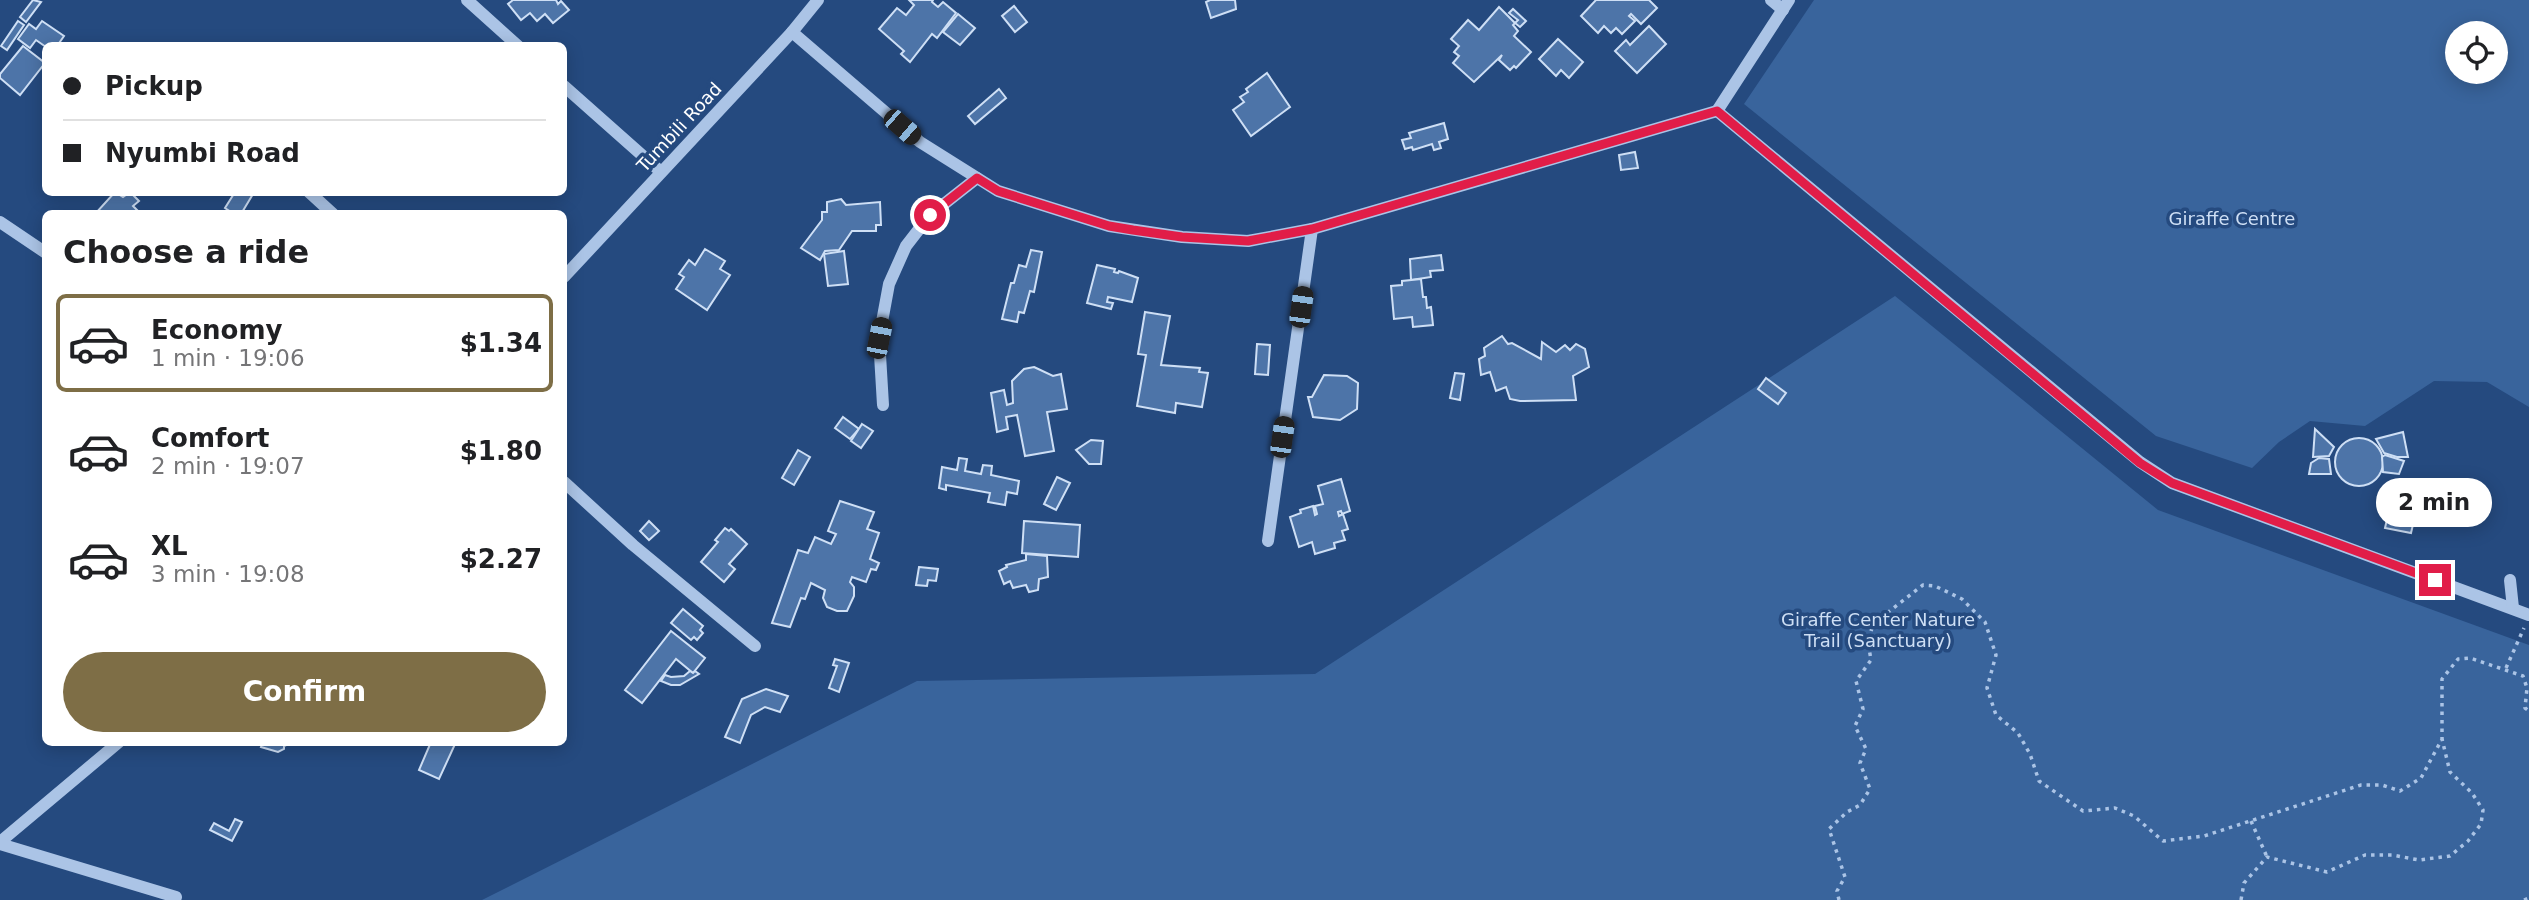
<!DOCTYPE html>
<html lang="en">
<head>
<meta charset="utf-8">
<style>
	body { margin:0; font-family:"DejaVu Sans",sans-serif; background:#f6f6f6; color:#202124; height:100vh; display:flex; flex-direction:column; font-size:26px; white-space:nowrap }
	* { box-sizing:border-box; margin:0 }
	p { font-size:23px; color:#757577 }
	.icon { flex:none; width:38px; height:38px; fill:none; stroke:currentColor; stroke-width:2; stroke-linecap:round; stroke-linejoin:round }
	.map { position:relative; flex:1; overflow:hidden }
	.panel { position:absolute; left:42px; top:210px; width:525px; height:536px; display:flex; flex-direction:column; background:#fff; border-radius:10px; box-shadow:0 4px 18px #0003 }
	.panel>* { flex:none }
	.guide { position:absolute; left:42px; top:42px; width:525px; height:154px; border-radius:10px; box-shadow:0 4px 18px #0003; display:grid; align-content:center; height:154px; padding:0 21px; background:#fff }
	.controls { position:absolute; left:2445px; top:21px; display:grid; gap:14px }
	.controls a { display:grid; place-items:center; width:63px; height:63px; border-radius:50%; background:#fff; box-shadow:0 4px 18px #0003; font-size:35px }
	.end { position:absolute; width:32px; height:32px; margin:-16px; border:9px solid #e11d48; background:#fff; box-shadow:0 0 0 4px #fff }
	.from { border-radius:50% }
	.bubble { position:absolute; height:49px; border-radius:24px; background:#fff; box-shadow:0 4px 18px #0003; font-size:23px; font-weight:600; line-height:49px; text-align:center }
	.car { position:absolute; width:21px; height:42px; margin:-21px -10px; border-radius:9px; box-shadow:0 0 5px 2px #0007; background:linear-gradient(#222 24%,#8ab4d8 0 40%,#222 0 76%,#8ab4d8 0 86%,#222 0) }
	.guide b { display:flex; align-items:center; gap:24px; height:66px; font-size:26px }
	.guide b+b { border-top:2px solid #e0e0e0 }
	.guide i { width:18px; height:18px; background:#202124 }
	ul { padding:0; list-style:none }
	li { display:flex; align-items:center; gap:21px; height:98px; margin:0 14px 10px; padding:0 7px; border:4px solid transparent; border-radius:10px }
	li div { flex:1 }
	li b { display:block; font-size:26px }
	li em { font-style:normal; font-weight:600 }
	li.active { border-color:#7e6e46 }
	li>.icon { width:63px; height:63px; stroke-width:1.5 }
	h2 { padding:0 21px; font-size:32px; line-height:84px }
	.action { display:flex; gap:14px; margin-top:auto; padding:14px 21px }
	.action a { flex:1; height:80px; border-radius:42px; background:#7e6e46; color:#fff; font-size:28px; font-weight:600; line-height:80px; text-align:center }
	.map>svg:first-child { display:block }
	.green { fill:#39649c; fill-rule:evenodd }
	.building { fill:#4d74a8; stroke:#cedff5; stroke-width:2 }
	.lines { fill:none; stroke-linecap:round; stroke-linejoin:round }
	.path { stroke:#abc4e6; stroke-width:3.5; stroke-dasharray:3.5 5; stroke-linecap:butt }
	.minor { stroke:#abc4e6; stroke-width:12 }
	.route { stroke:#e11d48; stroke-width:9 }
	.labels { text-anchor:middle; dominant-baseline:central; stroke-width:7; stroke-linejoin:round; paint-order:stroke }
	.street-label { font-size:18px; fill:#fff; stroke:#254a7f }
	.park-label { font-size:18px; fill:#cedff5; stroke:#254a7f }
</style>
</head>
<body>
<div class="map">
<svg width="2529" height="900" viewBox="0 0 2529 900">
	<rect width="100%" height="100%" fill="#254a7f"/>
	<g class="green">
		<path d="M1814 0H2529V407L2487 382 2434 381 2365 426 2310 421 2279 442 2252 468 2156 436 1744 104ZM2457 33H2496V72H2457Z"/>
		<path d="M1895 296 2158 510 2529 645V900H482L917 681 1315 674Z"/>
	</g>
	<g class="building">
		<path d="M33 0 41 2 26 22 20 17Z"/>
		<path d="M513 0H556L558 4 561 1 569 10 553 23 545 14 537 21 530 13 521 20 508 4Z"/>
		<path d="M909 0H933L932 2 938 7 943 2 956 13 937 38 932 34 910 62 901 54 904 51 879 29 897 8 906 15 914 5Z"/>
		<path d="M1235 0 1236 9 1211 18 1206 2 1210 0Z"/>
		<path d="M1596 0H1649L1657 8 1641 24 1631 14 1629 16 1635 21 1622 34 1616 28 1611 33 1604 26 1598 33 1581 16Z"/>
		<path d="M1014 6 1027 22 1015 32 1002 16Z"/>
		<path d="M1499 7 1515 23 1518 20 1509 13 1513 9 1526 21 1520 27 1515 23 1513 25 1518 31 1514 36 1531 52 1516 68 1514 66 1510 70 1499 60 1502 55 1474 82 1453 63 1459 56 1454 52 1459 46 1451 39 1468 20 1479 30Z"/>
		<path d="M958 14 975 28 960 45 943 32Z"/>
		<path d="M18 21 24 25 7 50 1 46Z"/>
		<path d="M42 21 64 36 57 46 46 47 36 40 30 48 18 39 29 24 36 29Z"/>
		<path d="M1649 26 1666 44 1637 73 1615 51 1626 40 1630 45Z"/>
		<path d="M1558 39 1583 62 1569 78 1561 70 1556 76 1539 59Z"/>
		<path d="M23 46 45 63 20 95 0 78V74Z"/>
		<path d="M1267 73 1290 107 1251 136 1233 110 1244 102 1240 97 1248 92 1246 89Z"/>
		<path d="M999 89 1006 98 975 124 968 116Z"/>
		<path d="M1444 123 1448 139 1439 142 1441 148 1434 150 1432 144 1413 150 1412 147 1405 149 1402 140 1411 138 1409 133Z"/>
		<path d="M1635 152 1638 168 1621 170 1619 155Z"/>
		<path d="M115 192 123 197 130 192 139 201 133 206 141 214H95Z"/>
		<path d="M235 192 253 194 241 214H234L225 208Z"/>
		<path d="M841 199 846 205 880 202 881 225H876V231H852L839 250 825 251 820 260 801 248 822 220V212H827V202Z"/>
		<path d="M705 249 725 261 720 269 730 275 707 310 676 289 684 277 679 274 689 260 695 265Z"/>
		<path d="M1031 250 1042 252 1034 292 1030 291 1024 313 1019 312 1017 322 1002 319 1011 283H1014L1019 265 1026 267Z"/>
		<path d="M844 251 848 284 828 286 824 254Z"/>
		<path d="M1441 255 1443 270 1430 271 1431 277 1411 280 1410 259Z"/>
		<path d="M1097 265 1115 269 1114 272 1118 273 1119 271 1138 278 1132 302 1108 297 1107 302 1113 303 1111 309 1087 303Z"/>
		<path d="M1421 279 1423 297H1426L1427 308 1431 307 1433 325 1413 327 1412 317 1394 319 1391 286 1402 285V281Z"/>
		<path d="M1145 312 1170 316 1161 365 1200 368 1199 372 1208 373 1202 407 1176 403 1175 413 1137 406 1146 355 1138 354Z"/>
		<path d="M1502 336 1508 344 1512 343 1541 359 1542 342 1556 352 1565 345 1570 350 1576 344 1585 349 1589 367 1573 376 1576 400 1520 401 1510 399 1506 387 1496 391 1490 372 1481 375 1479 359 1485 356 1484 348Z"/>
		<path d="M1257 344 1270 345 1268 375 1255 374Z"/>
		<path d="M1034 367 1053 376 1061 374 1067 409 1047 412 1054 451 1025 456 1017 415 1006 417 1008 429 997 432 991 393 1004 390 1007 405 1013 403 1012 381 1024 369Z"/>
		<path d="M1455 373 1464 374 1460 400 1450 398Z"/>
		<path d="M1324 375 1347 376 1358 383 1357 409 1340 420 1313 417 1308 397H1312Z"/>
		<path d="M1766 378 1786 393 1778 404 1758 389Z"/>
		<path d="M843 417 859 429 850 439 835 428Z"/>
		<path d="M862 424 873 431 861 448 851 441Z"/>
		<path d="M2315 429 2334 447 2329 456 2313 457Z"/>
		<path d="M2403 432 2408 457H2397L2384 453 2376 439Z"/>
		<circle cx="2359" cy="462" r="24"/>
		<path d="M1091 440 1103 441 1101 464H1089L1076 450Z"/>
		<path d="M798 450 810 457 794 485 782 478Z"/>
		<path d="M2385 455 2404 461 2399 474 2383 472 2382 457Z"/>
		<path d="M959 458 967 459 965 471 981 474 983 465 992 466 991 475 1019 481 1017 494 1007 492 1005 505 988 502 990 493 946 485V490L939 488 942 467 957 470Z"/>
		<path d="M2319 458 2329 459 2331 474H2309L2311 463Z"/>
		<path d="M1057 477 1070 483 1056 510 1044 504Z"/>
		<path d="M1341 479 1350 511 1342 514 1341 511 1338 512 1339 516 1343 514 1348 529 1342 531 1345 540 1334 543 1335 548 1315 554 1312 542 1299 547 1290 517 1301 513 1300 510 1313 506 1315 515 1317 514 1315 506 1323 504 1318 486Z"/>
		<path d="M2393 493 2419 499 2411 533 2385 528Z"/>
		<path d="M840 501 874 512 867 529 879 533 870 559 879 563 876 570 871 569 866 582 852 577 850 582 854 587V596L847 611H837L827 607 823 598 825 590 811 583 805 599 801 598 790 627 772 623 798 550 808 553 815 537 831 544 836 534 828 531Z"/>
		<path d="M649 521 659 531 649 540 640 531Z"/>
		<path d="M1024 521 1080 525 1078 557 1022 553Z"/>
		<path d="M725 528 729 531 731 529 747 544 729 564 735 569 724 582 701 562 718 542 715 540Z"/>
		<path d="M1026 554 1047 556 1048 577 1039 579 1038 590 1029 592 1026 585 1013 588 1010 581 1004 584 999 571 1007 567 1006 565 1026 560Z"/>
		<path d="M919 567 938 569 936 581 928 580 927 586 916 585Z"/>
		<path d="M683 609 703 626 700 630 703 633 697 640 694 637 691 640 671 623Z"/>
		<path d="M671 631 705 658 693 673 676 659 642 703 625 690Z"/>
		<path d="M835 659 849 663 839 692 829 688 837 666 833 665Z"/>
		<path d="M690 671 693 673 695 671 699 674 680 685H671L661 681 665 675 671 677 684 676Z"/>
		<path d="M766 689 788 696 780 712 765 707 751 715 740 743 725 737 742 699Z"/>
		<path d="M263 742H293L284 746V749L278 752 261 747Z"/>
		<path d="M431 742H456L439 779 419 770Z"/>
		<path d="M235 819 242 822 232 841 210 830 214 823 229 831Z"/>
	</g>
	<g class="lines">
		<g class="path">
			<path d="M2506 668 2524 628"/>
			<path d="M2251 821 2267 857"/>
			<path d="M1839 900 1837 891 1845 877 1829 829 1847 812 1860 805 1870 789 1860 763 1866 749 1855 726 1863 709 1856 681 1871 660 1868 642 1873 624 1923 585 1935 586 1962 599 1985 622 1996 655 1987 688 1996 715 2018 733 2030 754 2039 781 2083 811 2115 808 2134 816 2163 841 2204 836 2361 785H2382L2400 791 2421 778 2442 739V679L2458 659 2470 658 2523 676 2527 688 2525 708 2529 711"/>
			<path d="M2241 900 2244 883 2267 857 2327 872 2365 855H2392L2419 860 2450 856 2468 841 2481 824 2483 810 2472 793 2450 772 2442 739"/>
			<path d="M2524 900 2529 898"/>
		</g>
		<g class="minor">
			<path d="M467 0 518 46"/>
			<path d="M1771 0 1783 10"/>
			<path d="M792 32 920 142 998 191 1109 226 1182 237 1248 241 1312 229 1717 111"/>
			<path d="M564 86 661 172"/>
			<path d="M1717 111 2140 462 2172 483 2529 615"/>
			<path d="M1717 111 1789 0"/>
			<path d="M309 192 333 214"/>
			<path d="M0 222 46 253"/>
			<path d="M564 277 792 32 818 0"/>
			<path d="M883 405 879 338 889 284 906 246 930 215 977 178"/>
			<path d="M564 482 633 545 755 646"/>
			<path d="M1268 541 1312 229"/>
			<path d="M2510 580 2513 608"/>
			<path d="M0 842 119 742"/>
			<path d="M0 844 176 897"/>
		</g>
	</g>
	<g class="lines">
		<path class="route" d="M930 215 977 178 998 191 1109 226 1133 230 1182 237 1248 241 1312 229 1717 111 2140 463 2172 483 2435 580"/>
	</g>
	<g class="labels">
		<g class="street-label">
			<text transform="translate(679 127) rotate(-47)">Tumbili Road</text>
		</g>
		<g class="park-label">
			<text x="2232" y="218">Giraffe Centre</text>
			<text x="1878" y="619">Giraffe Center Nature<tspan x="1878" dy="21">Trail (Sanctuary)</tspan></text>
		</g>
	</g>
</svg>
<div class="controls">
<a><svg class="icon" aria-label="locate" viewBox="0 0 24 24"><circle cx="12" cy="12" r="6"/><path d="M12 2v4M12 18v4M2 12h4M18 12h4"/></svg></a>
</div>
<i class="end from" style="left:930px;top:215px"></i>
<i class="end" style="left:2435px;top:580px"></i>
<div class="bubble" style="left:2376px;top:478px;width:116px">2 min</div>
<i class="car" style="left:902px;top:127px;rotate:131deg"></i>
<i class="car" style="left:1301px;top:307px;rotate:8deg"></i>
<i class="car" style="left:879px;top:338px;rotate:11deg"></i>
<i class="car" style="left:1282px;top:437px;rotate:8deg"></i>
<div class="guide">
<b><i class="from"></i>Pickup</b>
<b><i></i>Nyumbi Road</b>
</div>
<section class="panel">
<h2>Choose a ride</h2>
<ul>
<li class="active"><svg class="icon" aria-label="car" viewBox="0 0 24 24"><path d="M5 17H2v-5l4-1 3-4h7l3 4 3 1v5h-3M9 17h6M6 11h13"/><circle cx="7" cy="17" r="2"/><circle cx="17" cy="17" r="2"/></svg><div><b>Economy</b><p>1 min · 19:06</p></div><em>$1.34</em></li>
<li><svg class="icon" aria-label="car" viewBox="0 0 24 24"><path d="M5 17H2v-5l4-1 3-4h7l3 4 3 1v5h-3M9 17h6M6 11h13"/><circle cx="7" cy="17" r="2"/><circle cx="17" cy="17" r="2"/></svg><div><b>Comfort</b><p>2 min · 19:07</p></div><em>$1.80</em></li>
<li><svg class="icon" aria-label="car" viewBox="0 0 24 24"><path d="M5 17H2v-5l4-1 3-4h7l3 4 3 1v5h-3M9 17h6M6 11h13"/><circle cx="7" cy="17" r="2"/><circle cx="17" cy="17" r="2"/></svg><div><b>XL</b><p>3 min · 19:08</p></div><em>$2.27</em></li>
</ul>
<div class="action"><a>Confirm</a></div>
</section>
</div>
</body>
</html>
